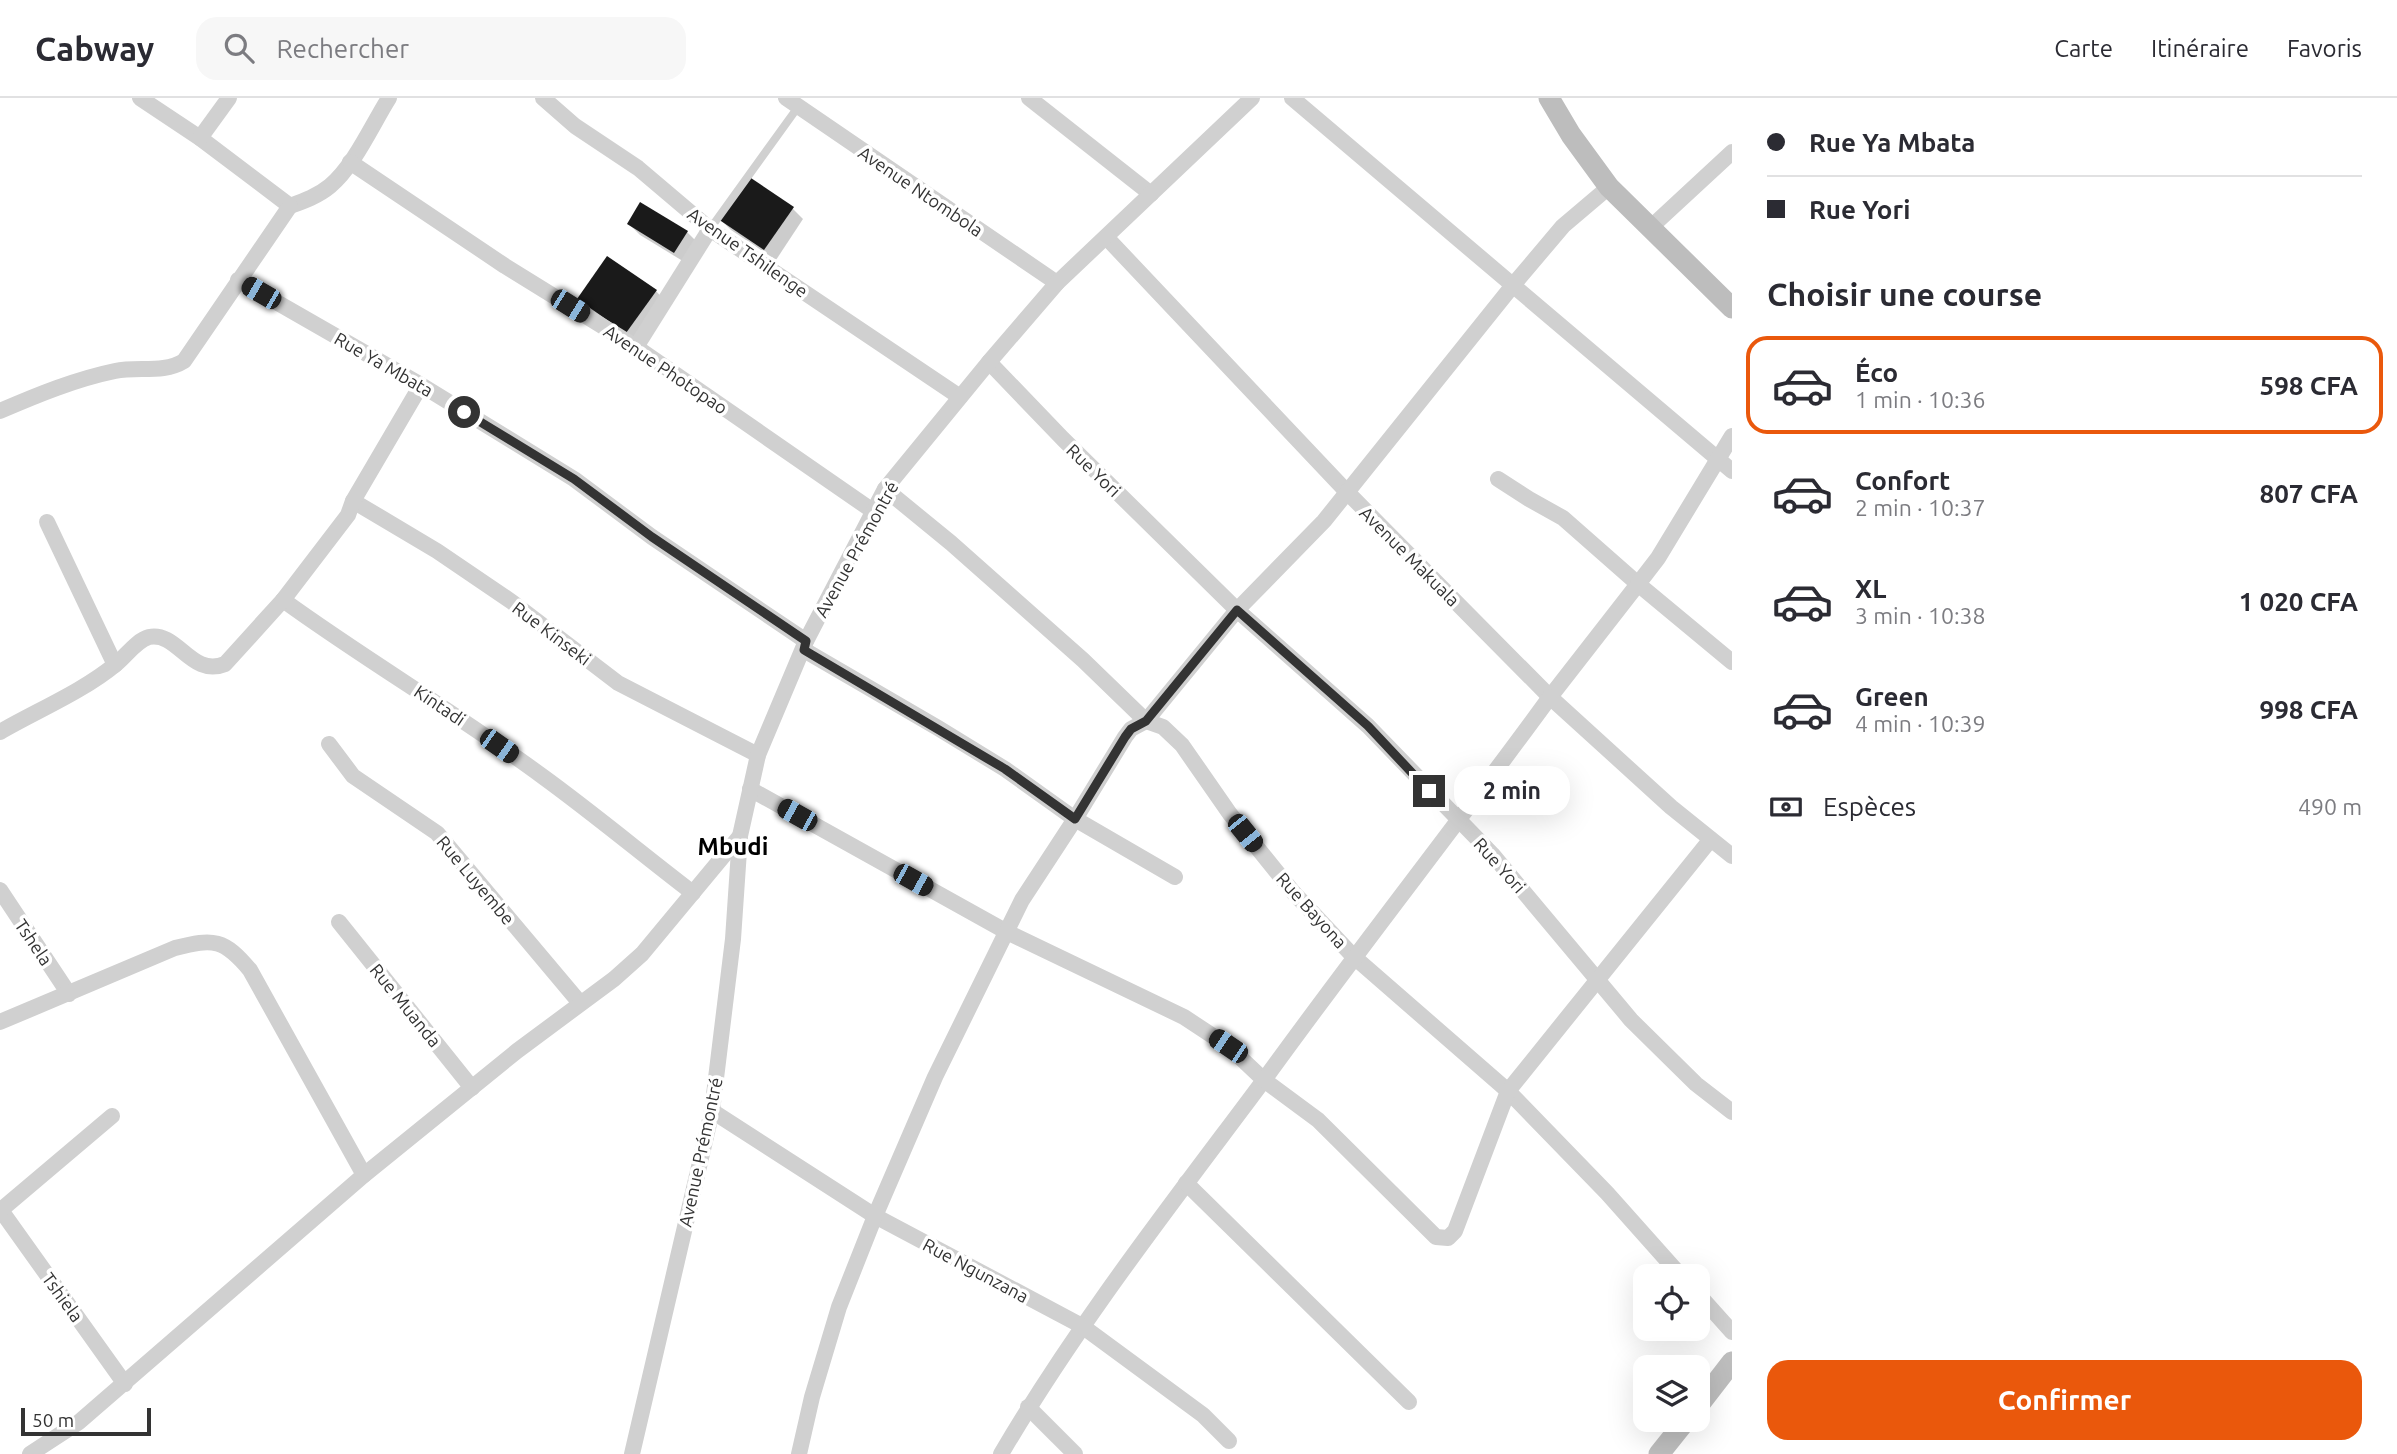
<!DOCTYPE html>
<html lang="fr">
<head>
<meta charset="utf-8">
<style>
	body { margin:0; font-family:Ubuntu,sans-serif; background:#f7f7f7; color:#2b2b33; height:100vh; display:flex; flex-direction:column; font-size:26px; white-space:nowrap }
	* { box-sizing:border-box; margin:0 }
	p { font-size:23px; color:#7c7c81 }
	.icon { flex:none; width:38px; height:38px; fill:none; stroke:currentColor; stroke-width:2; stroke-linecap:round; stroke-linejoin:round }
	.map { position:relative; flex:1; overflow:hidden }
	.sheet { display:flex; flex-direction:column; background:#fff; width:665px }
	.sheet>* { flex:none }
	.guide { display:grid; align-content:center; height:154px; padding:0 35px; background:#fff }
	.controls { position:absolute; left:1633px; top:1166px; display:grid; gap:14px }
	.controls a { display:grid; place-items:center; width:77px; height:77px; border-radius:14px; background:#fff; box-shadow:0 7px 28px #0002; font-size:35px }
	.scale { position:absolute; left:21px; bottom:18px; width:130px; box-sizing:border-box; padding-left:7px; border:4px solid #333; border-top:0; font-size:19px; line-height:24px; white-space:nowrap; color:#333; -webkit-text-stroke:5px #fff; paint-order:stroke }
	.end { position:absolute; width:32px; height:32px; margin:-16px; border:9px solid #333; background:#fff; box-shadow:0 0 0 4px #fff }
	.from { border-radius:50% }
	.bubble { position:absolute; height:49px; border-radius:21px; background:#fff; box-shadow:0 7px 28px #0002; font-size:23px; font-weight:600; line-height:49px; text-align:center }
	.car { position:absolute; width:21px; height:42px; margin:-21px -10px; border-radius:9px; box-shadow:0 0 5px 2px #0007; background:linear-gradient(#222 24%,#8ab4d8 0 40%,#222 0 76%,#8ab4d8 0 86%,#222 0) }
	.guide b { display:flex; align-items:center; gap:24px; height:66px; font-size:26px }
	.guide b+b { border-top:2px solid #e1e1e2 }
	.guide i { width:18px; height:18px; background:#2b2b33 }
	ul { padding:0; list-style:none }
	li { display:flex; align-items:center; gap:21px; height:98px; margin:0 14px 10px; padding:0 21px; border:4px solid transparent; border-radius:21px }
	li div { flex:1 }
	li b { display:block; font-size:26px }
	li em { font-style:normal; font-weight:600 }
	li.selected { border-color:#ea580c }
	li>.icon { width:63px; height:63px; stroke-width:1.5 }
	h2 { padding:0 35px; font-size:32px; line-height:84px }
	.pay { display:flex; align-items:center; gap:18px; height:77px; padding:0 35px; font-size:26px }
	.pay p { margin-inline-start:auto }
	.action { display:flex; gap:14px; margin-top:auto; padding:14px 35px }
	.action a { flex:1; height:80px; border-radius:21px; background:#ea580c; color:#fff; font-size:28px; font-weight:600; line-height:80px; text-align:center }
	header { display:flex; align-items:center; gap:42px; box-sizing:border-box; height:98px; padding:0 35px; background:#fff; border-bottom:2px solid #e1e1e2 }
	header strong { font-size:33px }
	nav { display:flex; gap:38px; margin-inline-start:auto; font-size:24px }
	.search { width:490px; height:63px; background:#f7f7f7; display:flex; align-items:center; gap:18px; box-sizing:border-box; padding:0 24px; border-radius:21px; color:#7c7c81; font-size:26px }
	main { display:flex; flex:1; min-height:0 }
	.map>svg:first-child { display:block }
	.shadow { fill:#0003 }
	.building { fill:#1a1a1a }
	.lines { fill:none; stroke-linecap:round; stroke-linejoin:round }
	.lane { stroke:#d0d0d0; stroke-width:8 }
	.street { stroke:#d0d0d0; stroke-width:16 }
	.secondary { stroke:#bdbdbd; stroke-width:21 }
	.route { stroke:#333; stroke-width:9 }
	.labels { text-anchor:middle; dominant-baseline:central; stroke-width:7; stroke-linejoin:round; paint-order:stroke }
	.street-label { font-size:18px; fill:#333; stroke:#fff }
	.district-label { font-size:24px; font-weight:bold; fill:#000; stroke:#fff }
</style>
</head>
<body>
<header>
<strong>Cabway</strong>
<div class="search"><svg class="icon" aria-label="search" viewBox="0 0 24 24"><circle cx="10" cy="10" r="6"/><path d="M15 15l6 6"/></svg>Rechercher</div>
<nav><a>Carte</a><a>Itinéraire</a><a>Favoris</a></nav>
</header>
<main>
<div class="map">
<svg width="1732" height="1356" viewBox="0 0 1732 1356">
	<rect width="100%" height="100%" fill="#fff"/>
	<g class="shadow">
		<path d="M793 111 803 121 776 162 731 132 720 121Z"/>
		<path d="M629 126 687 134 698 145 686 165 640 137Z"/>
		<path d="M656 193 666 204 638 245 590 212 579 201Z"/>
	</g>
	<g class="building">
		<path d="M748 78 794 109 764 152 718 121Z"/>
		<path d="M640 104 688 133 674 155 627 126Z"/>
		<path d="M607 158 657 192 626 235 577 201Z"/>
	</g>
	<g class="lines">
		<path class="lane" d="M710 131 798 9"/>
		<g class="street">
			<path d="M140 0 200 40 290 108C304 103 318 98 330 88 354 68 372 27 389 0"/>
			<path d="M543 0 575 28 638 70 710 131 960 299"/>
			<path d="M786 0 1057 185"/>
			<path d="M1029 0 1151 96"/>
			<path d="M1292 0 1732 373"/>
			<path d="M200 40 229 0"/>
			<path d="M350 64 505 168 636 249 873 413"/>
			<path d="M1650 130 1732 54"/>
			<path d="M1106 139 1347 394 1550 599 1638 486 1563 420 1529 401 1498 381"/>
			<path d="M238 182 421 287 574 381 652 439 806 543"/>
			<path d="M636 249 710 131"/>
			<path d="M989 264 1063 341 1237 512 1368 628 1492 756 1631 922 1696 986 1732 1014"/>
			<path d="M0 313C37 297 76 281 115 273 138 268 163 276 184 263L290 108"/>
			<path d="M1732 338 1658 460 1638 486 1732 564"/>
			<path d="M885 391 951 445 1083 562 1146 623 1163 629 1182 647 1230 716 1293 794 1353 858 1508 993 1607 1095 1681 1178"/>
			<path d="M353 403 437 453 512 504 618 585 758 657"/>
			<path d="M47 424 115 567"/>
			<path d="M283 502C367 563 458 616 542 678 593 715 642 756 693 795"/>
			<path d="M804 552 938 630 1005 671 1075 721 1175 779"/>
			<path d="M0 634C38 612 82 594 116 566 126 558 137 542 149 539 178 533 191 580 225 566L283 502 348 417 353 403 421 287"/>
			<path d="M329 646 353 678 437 735 580 905"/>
			<path d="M750 691 1007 834 1184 919 1228 948 1264 982C1173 1104 1078 1225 1001 1356"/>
			<path d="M1711 741 1508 993 1455 1133 1448 1140 1436 1139 1318 1022 1264 982C1357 853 1456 728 1550 599L1671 709 1732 758"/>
			<path d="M0 792 69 896"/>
			<path d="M339 824 472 990"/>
			<path d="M0 924 175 850C214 840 224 841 250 872L364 1077"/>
			<path d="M712 1013 875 1118 1082 1228 1203 1317 1229 1343"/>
			<path d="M1186 1085 1409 1304"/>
			<path d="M0 1111 125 1286"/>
			<path d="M1 1112 112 1018"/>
			<path d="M1698 1196 1732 1234"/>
			<path d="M1028 1309 1075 1356"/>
			<path d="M30 1356 79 1324 364 1077 517 953 614 881 642 856 740 738"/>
			<path d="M632 1356 712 1013 733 841 740 738 758 657 806 543 885 391 989 264 1057 185 1252 0"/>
			<path d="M799 1356 812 1299 839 1209 875 1118 935 979 1022 802 1075 721 1125 639 1131 631 1146 623 1237 512 1324 423 1514 186 1563 128 1609 89"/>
		</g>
		<g class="secondary">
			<path d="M1549 0 1571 37 1609 89 1732 210"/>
			<path d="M1698 1308 1732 1264"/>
			<path d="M1659 1356 1687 1321"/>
		</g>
	</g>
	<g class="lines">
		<path class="route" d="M464 314 574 381 652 439 806 543 804 552 1005 671 1075 721 1125 639 1131 631 1146 623 1237 512 1368 628 1429 693"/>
	</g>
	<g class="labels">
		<g class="street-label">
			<text transform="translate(921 93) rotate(34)">Avenue Ntombola</text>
			<text transform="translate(748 154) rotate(35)">Avenue Tshilenge</text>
			<text transform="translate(384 266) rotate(30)">Rue Ya Mbata</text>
			<text transform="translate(666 271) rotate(34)">Avenue Photopao</text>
			<text transform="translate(1094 372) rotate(44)">Rue Yori</text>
			<text transform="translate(856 451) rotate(-61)">Avenue Prémontré</text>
			<text transform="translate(1410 458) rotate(45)">Avenue Makuala</text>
			<text transform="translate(552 535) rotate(37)">Rue Kinseki</text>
			<text transform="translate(440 607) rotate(34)">Kintadi</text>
			<text transform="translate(1500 767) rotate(48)">Rue Yori</text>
			<text transform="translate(476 782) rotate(50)">Rue Luyembe</text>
			<text transform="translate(1312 812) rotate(48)">Rue Bayona</text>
			<text transform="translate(34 844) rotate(56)">Tshela</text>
			<text transform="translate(406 907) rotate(51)">Rue Muanda</text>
			<text transform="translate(700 1054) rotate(-78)">Avenue Prémontré</text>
			<text transform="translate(976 1172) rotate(28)">Rue Ngunzana</text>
			<text transform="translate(63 1199) rotate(54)">Tshiela</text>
		</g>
		<g class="district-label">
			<text x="733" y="748">Mbudi</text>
		</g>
	</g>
</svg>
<div class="controls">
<a><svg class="icon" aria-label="locate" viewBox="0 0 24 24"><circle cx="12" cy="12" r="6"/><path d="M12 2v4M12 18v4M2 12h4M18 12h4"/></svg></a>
<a><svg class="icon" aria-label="layers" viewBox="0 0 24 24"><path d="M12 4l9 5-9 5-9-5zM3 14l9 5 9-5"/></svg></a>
</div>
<div class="scale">50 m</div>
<i class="end from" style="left:464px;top:314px"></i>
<i class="end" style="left:1429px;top:693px"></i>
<div class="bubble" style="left:1454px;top:668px;width:116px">2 min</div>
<i class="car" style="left:261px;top:195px;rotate:300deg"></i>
<i class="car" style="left:570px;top:208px;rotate:122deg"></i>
<i class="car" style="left:499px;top:648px;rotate:125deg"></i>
<i class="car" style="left:797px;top:717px;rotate:299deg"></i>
<i class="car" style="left:1245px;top:735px;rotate:141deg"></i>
<i class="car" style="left:913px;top:782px;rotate:119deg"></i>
<i class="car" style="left:1228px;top:948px;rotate:304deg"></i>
</div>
<section class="sheet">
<div class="guide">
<b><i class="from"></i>Rue Ya Mbata</b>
<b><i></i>Rue Yori</b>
</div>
<h2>Choisir une course</h2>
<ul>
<li class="selected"><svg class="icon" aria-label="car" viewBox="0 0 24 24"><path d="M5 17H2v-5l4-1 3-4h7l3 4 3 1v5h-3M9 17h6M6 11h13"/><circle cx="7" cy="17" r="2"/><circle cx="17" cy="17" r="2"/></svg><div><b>Éco</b><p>1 min · 10:36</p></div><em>598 CFA</em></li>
<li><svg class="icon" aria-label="car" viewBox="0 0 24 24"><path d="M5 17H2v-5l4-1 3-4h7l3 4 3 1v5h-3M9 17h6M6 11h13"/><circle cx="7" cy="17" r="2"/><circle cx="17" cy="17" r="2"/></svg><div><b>Confort</b><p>2 min · 10:37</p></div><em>807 CFA</em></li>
<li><svg class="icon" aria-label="car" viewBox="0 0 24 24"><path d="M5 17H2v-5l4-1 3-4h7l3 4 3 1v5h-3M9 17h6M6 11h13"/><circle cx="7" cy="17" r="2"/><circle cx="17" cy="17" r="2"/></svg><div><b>XL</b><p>3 min · 10:38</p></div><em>1 020 CFA</em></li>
<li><svg class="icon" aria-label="car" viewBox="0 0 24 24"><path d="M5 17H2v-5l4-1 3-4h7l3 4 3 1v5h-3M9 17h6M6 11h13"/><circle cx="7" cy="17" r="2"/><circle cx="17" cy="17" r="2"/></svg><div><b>Green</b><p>4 min · 10:39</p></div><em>998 CFA</em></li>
</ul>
<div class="pay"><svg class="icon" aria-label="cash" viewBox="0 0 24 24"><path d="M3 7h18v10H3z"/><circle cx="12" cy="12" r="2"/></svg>Espèces<p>490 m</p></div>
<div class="action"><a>Confirmer</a></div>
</section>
</main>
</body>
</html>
